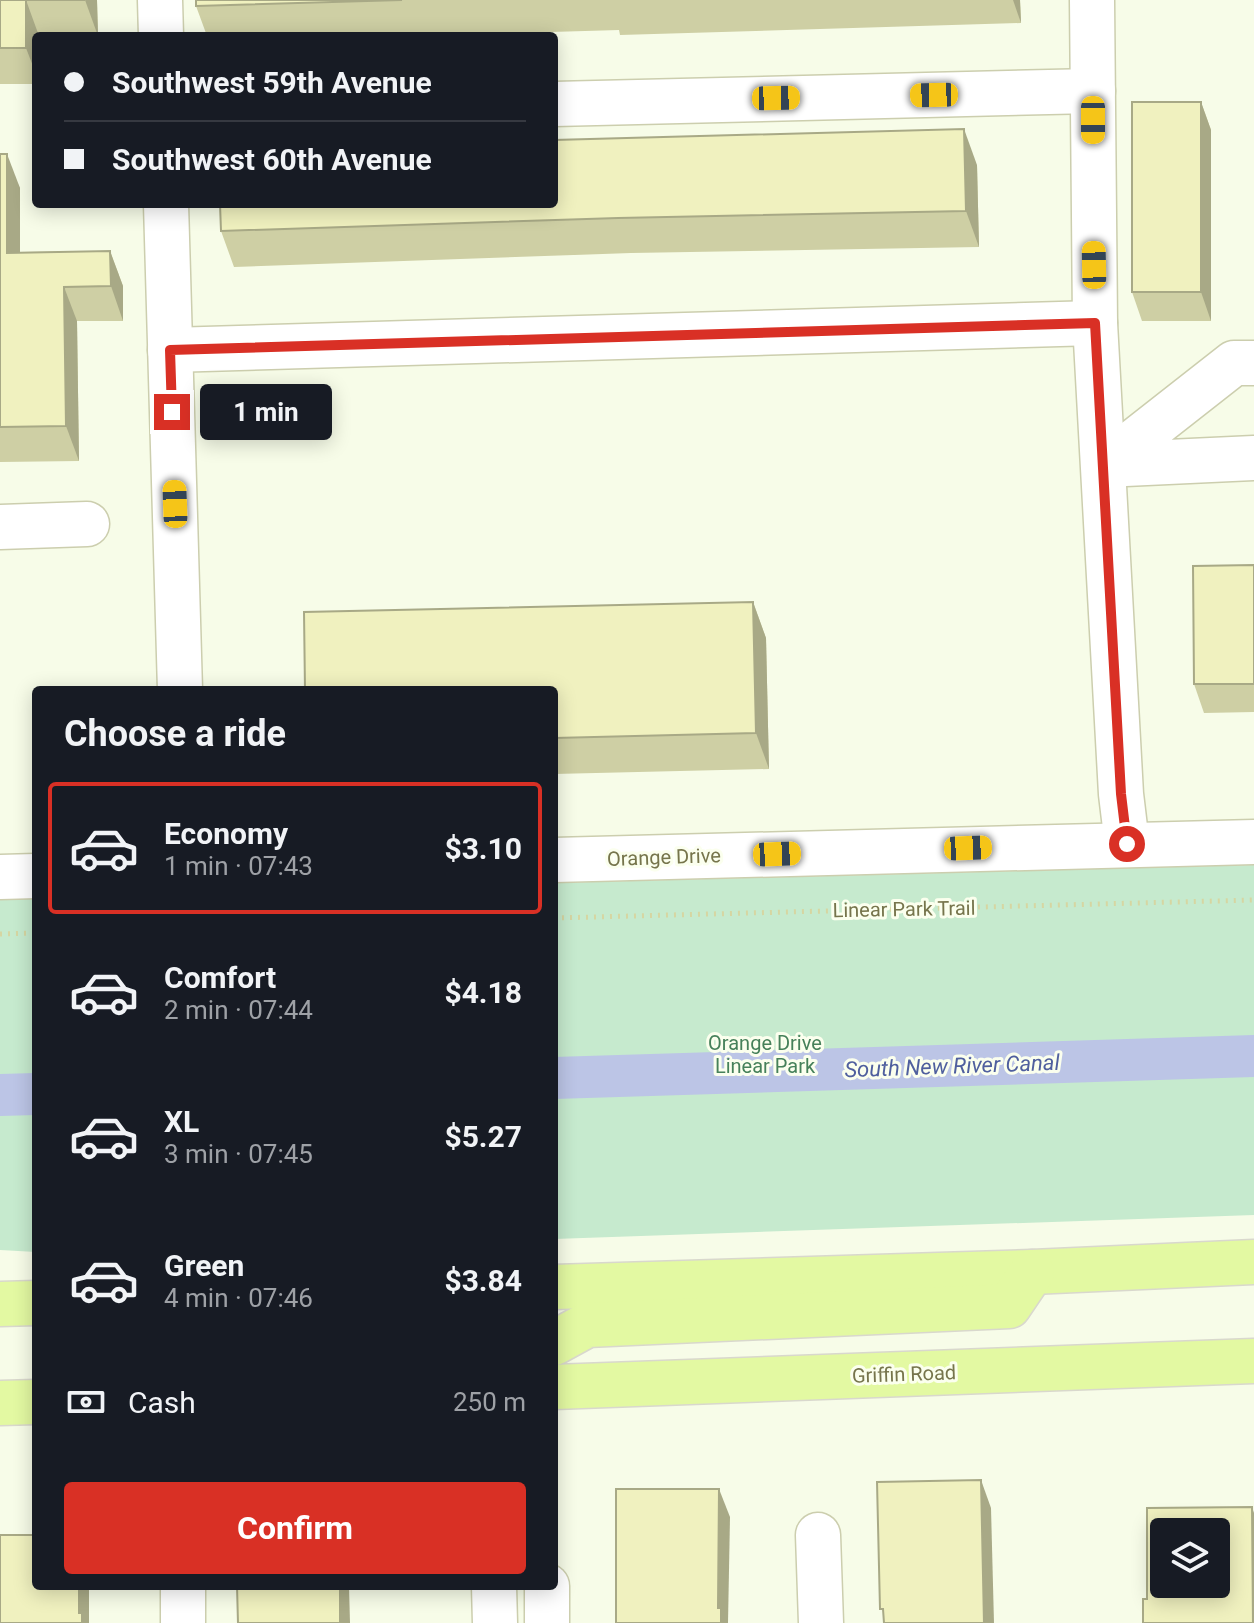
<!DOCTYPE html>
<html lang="en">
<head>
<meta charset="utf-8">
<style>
	body { margin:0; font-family:Roboto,sans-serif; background:#242831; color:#f1f3f6; height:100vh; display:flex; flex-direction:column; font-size:30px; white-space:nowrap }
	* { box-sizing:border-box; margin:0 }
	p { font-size:26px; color:#9ea1a6 }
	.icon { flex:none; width:44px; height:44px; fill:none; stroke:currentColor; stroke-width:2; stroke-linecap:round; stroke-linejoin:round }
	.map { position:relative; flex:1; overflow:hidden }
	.sheet { position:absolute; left:32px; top:686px; width:526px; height:904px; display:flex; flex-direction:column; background:#171b24; border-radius:8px; box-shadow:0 4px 20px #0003 }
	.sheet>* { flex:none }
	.guide { position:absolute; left:32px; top:32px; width:526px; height:176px; border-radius:8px; box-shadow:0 4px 20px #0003; display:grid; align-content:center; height:176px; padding:0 32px; background:#171b24 }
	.fabs { position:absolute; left:1150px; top:1518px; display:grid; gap:16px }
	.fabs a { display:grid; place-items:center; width:80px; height:80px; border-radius:8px; background:#171b24; box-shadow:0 4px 20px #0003; font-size:40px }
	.end { position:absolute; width:36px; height:36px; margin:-18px; border:10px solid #d93025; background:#fff; box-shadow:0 0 0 4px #fff }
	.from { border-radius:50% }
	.bubble { position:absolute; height:56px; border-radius:8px; background:#171b24; box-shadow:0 4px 20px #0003; font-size:26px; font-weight:700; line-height:56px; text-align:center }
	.car { position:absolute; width:24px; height:48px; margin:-24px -12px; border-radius:10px; box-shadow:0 0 6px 2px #0007; background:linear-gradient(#f5c518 24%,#345 0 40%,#f5c518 0 76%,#345 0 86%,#f5c518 0) }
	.guide b { display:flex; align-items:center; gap:28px; height:76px; font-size:30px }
	.guide b+b { border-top:2px solid #363941 }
	.guide i { width:20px; height:20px; background:#f1f3f6 }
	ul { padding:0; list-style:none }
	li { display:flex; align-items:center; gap:24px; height:132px; margin:0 16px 12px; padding:0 16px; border:4px solid transparent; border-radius:8px }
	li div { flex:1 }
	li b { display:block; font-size:30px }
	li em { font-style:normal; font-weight:700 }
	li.active { border-color:#d93025 }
	li>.icon { width:72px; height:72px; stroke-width:1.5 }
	h2 { padding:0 32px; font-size:36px; line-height:96px }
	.pay { display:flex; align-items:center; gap:20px; height:88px; padding:0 32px; font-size:30px }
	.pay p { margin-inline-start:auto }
	.action { display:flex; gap:16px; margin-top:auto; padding:16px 32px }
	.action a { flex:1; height:92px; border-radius:8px; background:#d93025; color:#fff; font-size:32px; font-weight:700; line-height:92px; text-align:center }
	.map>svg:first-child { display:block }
	.green { fill:#c6eace }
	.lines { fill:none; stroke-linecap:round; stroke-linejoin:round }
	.canal { stroke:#bcc5e6; stroke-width:42 }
	.minor-casing { stroke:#ccceae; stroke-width:47 }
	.major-casing { stroke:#d9d8cd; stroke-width:47 }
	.path { stroke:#d6d6a2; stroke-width:5; stroke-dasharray:2 6; stroke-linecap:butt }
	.minor { stroke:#fff; stroke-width:44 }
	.major { stroke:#e3f9a2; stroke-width:44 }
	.wall { fill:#cecfa4 }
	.shaded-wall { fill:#a8a986 }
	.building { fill:#f0f1bf; stroke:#a8a986; stroke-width:2; fill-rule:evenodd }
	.route { stroke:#d93025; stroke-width:10 }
	.labels { text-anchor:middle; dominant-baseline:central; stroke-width:6; stroke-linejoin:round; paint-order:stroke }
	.street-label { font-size:20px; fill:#76754c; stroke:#fbffee }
	.park-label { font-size:20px; fill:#46815a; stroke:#fbffee }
	.water-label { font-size:22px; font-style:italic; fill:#4f5f9e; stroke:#fbffee }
</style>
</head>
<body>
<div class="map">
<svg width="1254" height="1623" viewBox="0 0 1254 1623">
	<rect width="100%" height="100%" fill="#f7fce8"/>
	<g class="green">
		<path d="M1254 865V1215L554 1239V883Z"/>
		<path d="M36 897V1252L0 1250V898Z"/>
	</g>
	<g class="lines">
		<g class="canal">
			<path d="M554 1078 1254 1056"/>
			<path d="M0 1095 36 1094"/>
		</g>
		<g class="minor-casing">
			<g id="minor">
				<path d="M160 0 161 36"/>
				<path d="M1092 0 1095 323 1121 794 1127 844"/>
				<path d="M554 104 1093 91"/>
				<path d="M166 204 180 690"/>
				<path d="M170 350 1095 323"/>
				<path d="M1254 363H1234L1104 465 1254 458"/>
				<path d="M0 527 87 524"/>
				<path d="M554 860 1254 842"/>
				<path d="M0 877 36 876"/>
				<path d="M818 1535 821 1623"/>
				<path d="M183 1586V1623"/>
				<path d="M494 1586 495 1623"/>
				<path d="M547 1586V1623"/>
			</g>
		</g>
		<g class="major-casing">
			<g id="major">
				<path d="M554 1287 1032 1272 1254 1262"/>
				<path d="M0 1304 36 1303"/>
				<path d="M554 1343 587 1325 1009 1306 1032 1272"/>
				<path d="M554 1387 1254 1361"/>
				<path d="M0 1403 36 1402"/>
			</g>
		</g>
		<g class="path">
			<path d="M554 918 1254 900"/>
			<path d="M0 934 36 933"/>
		</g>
		<use href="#minor" class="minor"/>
		<use href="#major" class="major"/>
	</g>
	<g class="wall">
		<path d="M0 0H97L98 36H36V84H0Z"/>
		<path d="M196 0H1020L1021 23 620 35 619 30 406 36H207L196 6Z"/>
		<path d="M1201 102 1211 130V321H1142L1132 292Z"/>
		<path d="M0 154 20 188V252L110 251 123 286V321H77L79 461 0 462Z"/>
		<path d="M977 165 979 247 631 253 234 267 221 231Z"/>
		<path d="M1254 565V712L1204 713 1194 684Z"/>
		<path d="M753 602 766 638 769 769 554 774V690Z"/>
	</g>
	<g class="shaded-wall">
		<path d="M26 0 39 36H36V74L26 48Z"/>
		<path d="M85 0H97L98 36Z"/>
		<path d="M1013 0H1020L1021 23Z"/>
		<path d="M1201 102 1211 130V321L1201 292Z"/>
		<path d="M964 129 977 165 979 247 966 211Z"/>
		<path d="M7 154 20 188V287L7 253Z"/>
		<path d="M110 251 123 286V321L111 286Z"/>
		<path d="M64 287 77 321 79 461 66 426Z"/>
		<path d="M753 602 766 638 769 769 756 733Z"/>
		<path d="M981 1480 991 1508 994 1623H984Z"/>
		<path d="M719 1489 730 1517 728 1623H721L718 1608Z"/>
		<path d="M1252 1507 1254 1513V1623H1253Z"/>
		<path d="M79 1586H89V1623H82L79 1613Z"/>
		<path d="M340 1586H349L350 1623H340Z"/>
	</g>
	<g class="building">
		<path d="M0 0H85H26V48H0Z"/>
		<path d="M196 0H402L196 6Z"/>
		<rect x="1132" y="102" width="69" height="190"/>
		<path d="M964 129 966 211 618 218 221 231 220 204H554V140Z"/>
		<path d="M0 154H7V253L110 251 111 286 64 287 66 426 0 427Z"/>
		<path d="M1254 565V684H1194L1193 566Z"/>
		<path d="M753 602 756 733 554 738V690H305L304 612Z"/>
		<path d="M981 1480 984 1623H884L883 1609H880L877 1482Z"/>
		<path d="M616 1489H719L718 1608H721V1623H616Z"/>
		<path d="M1252 1507 1253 1623H1143V1599H1147V1508ZM1164 1532H1216V1584H1164Z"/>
		<path d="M0 1535H36V1586H79V1613H82V1623H0Z"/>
		<path d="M237 1586H340V1623H238Z"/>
	</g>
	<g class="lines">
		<path class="route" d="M172 412 170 350 1095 323 1121 794 1127 844"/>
	</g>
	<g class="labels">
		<g class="street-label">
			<text transform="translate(664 857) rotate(-2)">Orange Drive</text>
			<text transform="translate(904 909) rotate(-1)">Linear Park Trail</text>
			<text transform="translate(904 1374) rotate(-2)">Griffin Road</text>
		</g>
		<g class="park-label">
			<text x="765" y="1043">Orange Drive<tspan x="765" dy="23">Linear Park</tspan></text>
		</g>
		<g class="water-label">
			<text transform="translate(952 1066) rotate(-2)">South New River Canal</text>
		</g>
	</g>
</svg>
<div class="fabs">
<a><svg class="icon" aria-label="layers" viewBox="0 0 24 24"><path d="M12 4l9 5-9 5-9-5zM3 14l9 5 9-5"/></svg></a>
</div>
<i class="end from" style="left:1127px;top:844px"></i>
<i class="end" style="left:172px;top:412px"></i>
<div class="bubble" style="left:200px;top:384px;width:132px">1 min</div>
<i class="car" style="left:934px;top:95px;rotate:269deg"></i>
<i class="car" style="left:776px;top:98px;rotate:89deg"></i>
<i class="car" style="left:1093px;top:120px;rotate:180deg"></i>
<i class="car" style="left:1094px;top:265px;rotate:359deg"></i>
<i class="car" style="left:175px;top:504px;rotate:358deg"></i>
<i class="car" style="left:968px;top:848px;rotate:88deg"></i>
<i class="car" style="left:777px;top:854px;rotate:88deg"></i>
<div class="guide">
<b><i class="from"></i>Southwest 59th Avenue</b>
<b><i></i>Southwest 60th Avenue</b>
</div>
<section class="sheet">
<h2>Choose a ride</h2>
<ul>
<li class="active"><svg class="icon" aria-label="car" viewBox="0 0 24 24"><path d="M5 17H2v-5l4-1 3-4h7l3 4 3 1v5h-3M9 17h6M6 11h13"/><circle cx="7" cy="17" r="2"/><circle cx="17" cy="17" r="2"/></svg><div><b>Economy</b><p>1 min · 07:43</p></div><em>$3.10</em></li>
<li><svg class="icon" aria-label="car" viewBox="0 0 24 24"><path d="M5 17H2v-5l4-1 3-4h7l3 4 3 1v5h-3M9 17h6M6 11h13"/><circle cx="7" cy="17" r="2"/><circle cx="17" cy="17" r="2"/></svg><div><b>Comfort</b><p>2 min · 07:44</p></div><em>$4.18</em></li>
<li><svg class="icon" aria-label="car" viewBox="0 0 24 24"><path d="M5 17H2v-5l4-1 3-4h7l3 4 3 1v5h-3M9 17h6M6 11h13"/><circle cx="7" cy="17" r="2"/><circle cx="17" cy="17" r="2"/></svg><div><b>XL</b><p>3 min · 07:45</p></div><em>$5.27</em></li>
<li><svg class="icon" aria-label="car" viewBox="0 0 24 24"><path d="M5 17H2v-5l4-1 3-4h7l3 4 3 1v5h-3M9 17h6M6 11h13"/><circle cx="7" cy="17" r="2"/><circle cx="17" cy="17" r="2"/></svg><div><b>Green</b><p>4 min · 07:46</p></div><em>$3.84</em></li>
</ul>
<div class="pay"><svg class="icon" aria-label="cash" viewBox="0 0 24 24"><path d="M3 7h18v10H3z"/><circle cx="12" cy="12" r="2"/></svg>Cash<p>250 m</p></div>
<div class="action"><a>Confirm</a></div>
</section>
</div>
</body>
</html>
